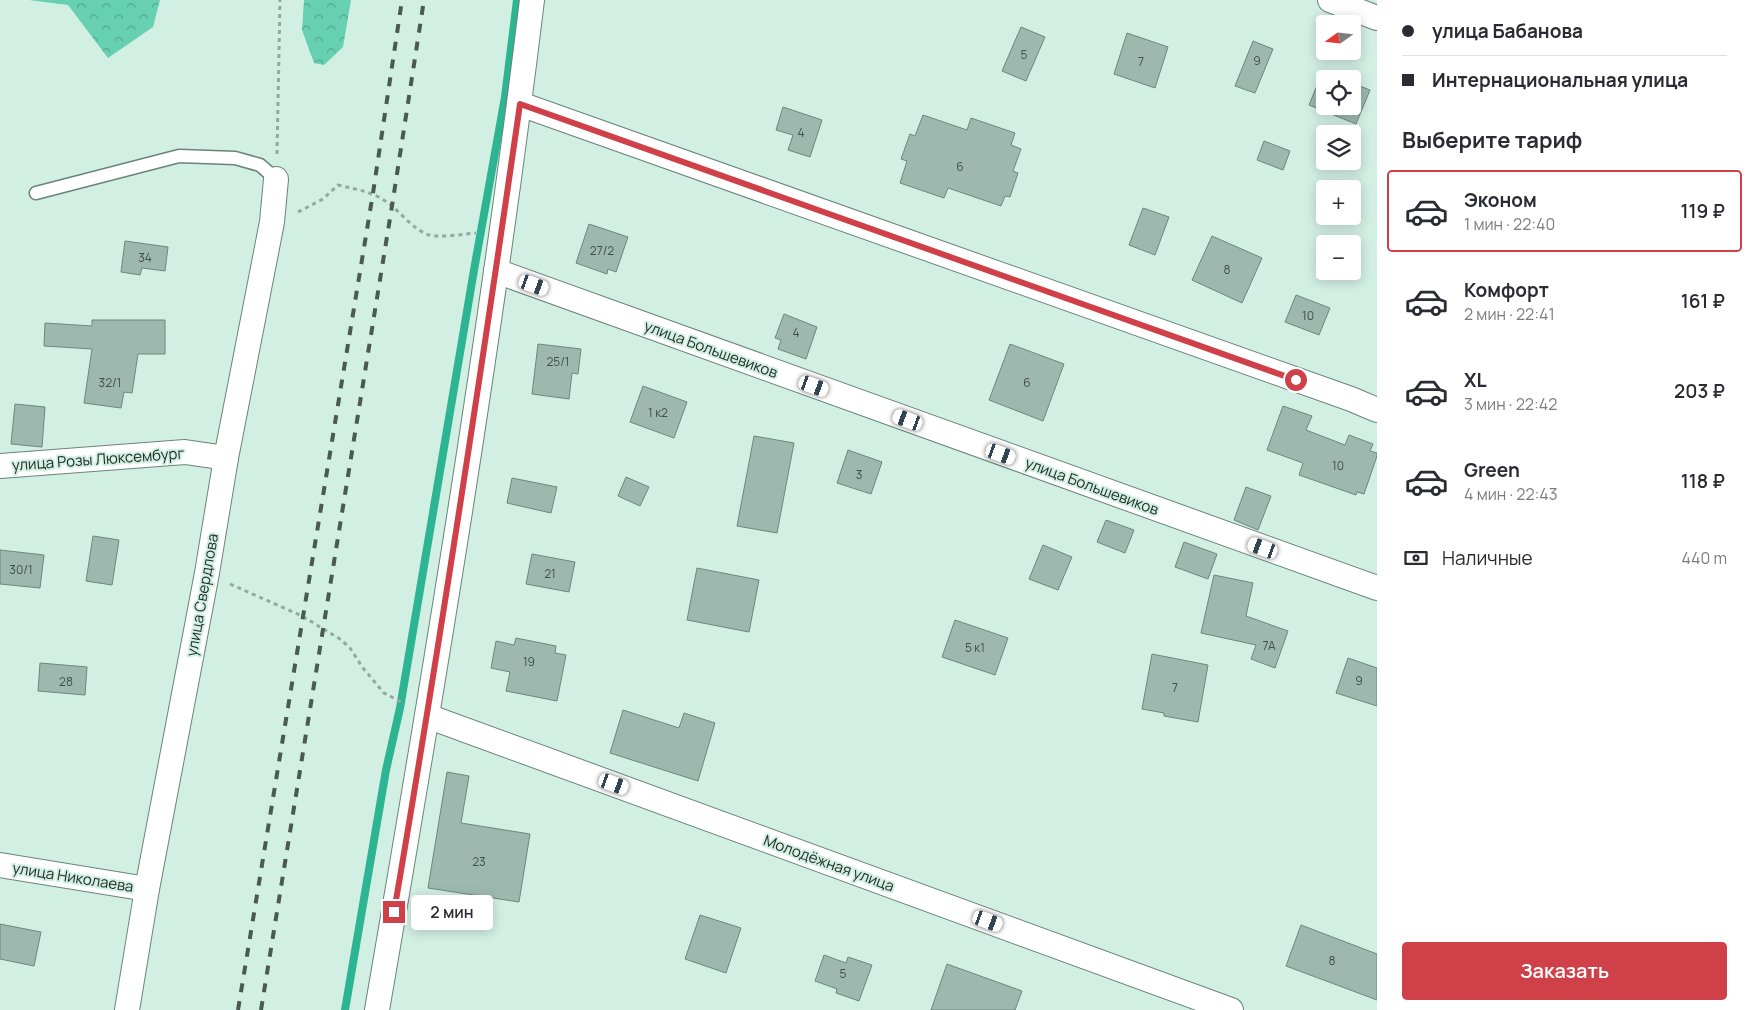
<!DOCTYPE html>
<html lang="ru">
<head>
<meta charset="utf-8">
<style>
	body { margin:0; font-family:Manrope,sans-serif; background:#f2f2f3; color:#2b2b33; height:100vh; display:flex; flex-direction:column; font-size:19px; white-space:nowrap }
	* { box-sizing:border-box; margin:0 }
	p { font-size:16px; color:#7c7c81 }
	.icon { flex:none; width:28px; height:28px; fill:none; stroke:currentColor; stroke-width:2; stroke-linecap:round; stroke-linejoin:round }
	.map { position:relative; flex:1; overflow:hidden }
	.details { display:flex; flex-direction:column; background:#fff; width:375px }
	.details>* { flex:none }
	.hud { display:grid; align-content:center; height:110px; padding:0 25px; background:#fff }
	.needle { width:32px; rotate:255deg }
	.tools { position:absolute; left:1316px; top:15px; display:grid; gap:10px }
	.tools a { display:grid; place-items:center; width:45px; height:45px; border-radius:5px; background:#fff; box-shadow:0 2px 12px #0003; font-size:25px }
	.end { position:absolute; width:22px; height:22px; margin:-11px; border:6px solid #d04048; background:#fff; box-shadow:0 0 0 2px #fff }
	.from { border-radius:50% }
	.bubble { position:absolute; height:35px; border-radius:5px; background:#fff; box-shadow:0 2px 12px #0003; font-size:16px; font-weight:600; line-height:35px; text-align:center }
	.car { position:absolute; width:15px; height:30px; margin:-15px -8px; border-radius:6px; box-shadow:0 0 4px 1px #0007; background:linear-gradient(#fff 24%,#345 0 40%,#fff 0 76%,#345 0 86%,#fff 0) }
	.hud b { display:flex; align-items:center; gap:18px; height:48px; font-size:19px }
	.hud b+b { border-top:1px solid #e1e1e2 }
	.hud i { width:12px; height:12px; background:#2b2b33 }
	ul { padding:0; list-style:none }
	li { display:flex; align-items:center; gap:15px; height:82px; margin:0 10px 8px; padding:0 15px; border:2px solid transparent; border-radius:5px }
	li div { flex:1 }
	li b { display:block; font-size:19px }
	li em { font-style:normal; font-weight:600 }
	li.on { border-color:#d04048 }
	li>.icon { width:45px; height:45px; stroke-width:1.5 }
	h2 { padding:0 25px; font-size:22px; line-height:60px }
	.pay { display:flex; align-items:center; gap:12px; height:55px; padding:0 25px; font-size:19px }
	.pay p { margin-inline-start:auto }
	.primary-button { display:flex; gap:10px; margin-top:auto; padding:10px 25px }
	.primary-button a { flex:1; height:58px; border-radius:5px; background:#d04048; color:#fff; font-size:20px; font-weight:600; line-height:58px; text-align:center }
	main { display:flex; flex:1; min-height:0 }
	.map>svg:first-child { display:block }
	.forest { fill:url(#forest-crowns) }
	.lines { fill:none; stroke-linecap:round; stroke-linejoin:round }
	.stream { stroke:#2db493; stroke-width:8 }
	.building { fill:#9db9af; stroke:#6c877d }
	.service-casing { stroke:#6a847b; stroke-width:15 }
	.minor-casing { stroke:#6a847b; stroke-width:26 }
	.path { stroke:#92a9a0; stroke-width:3; stroke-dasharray:4 4; stroke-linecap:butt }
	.service { stroke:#fff; stroke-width:12 }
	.minor { stroke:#fff; stroke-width:24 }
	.rail { stroke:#4a5954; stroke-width:4; stroke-dasharray:9 9; stroke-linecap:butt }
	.route { stroke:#d04048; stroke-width:6 }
	.labels { text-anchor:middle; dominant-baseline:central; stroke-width:4; stroke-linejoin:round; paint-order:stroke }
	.number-label { font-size:12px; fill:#404f4a }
	.street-label { font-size:15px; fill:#212c28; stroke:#d2efe4 }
</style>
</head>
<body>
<main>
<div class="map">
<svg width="1377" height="1010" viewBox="0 0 1377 1010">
	<defs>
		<pattern id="forest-crowns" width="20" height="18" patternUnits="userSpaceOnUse" patternTransform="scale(1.25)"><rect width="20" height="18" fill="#66d0b1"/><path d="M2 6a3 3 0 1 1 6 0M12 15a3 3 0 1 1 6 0" fill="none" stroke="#54a990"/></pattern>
	</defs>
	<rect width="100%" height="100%" fill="#d2efe4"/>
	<g class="forest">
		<path d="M29 0H160L153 27 108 58 68 5Z"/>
		<path d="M304 0H351L343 47 324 65 314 63 302 30Z"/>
	</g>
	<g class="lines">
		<path class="stream" d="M345 1010 386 770 400 708 474 270 505 97 517 0"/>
	</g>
	<g class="building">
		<path d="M1021 27 1045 37 1026 81 1002 71Z"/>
		<path d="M1127 33 1168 47 1155 88 1114 74Z"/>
		<path d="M1253 41 1273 49 1255 93 1235 86Z"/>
		<path d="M1323 71 1342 79H1325V106H1352V83L1370 90 1356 124 1309 105Z"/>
		<path d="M783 107 822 120 810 157 788 150 793 135 776 130Z"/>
		<path d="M923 115 967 130 971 118 1015 133 1011 145 1021 149 1013 171 1018 173 1010 197 1005 196 1001 206 948 188 944 198 900 183 907 161 901 159 910 134 915 136Z"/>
		<path d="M1264 141 1290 151 1283 170 1257 160Z"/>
		<path d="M1143 208 1169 217 1155 255 1129 245Z"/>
		<path d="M589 224 628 237 616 272 608 269 607 274 576 263Z"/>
		<path d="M1212 236 1262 258 1242 303 1192 280Z"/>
		<path d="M125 241 168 247 165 271 142 268 140 275 121 272Z"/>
		<path d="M1296 295 1330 308 1319 335 1285 322Z"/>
		<path d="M784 314 817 327 806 359 778 349 781 340 775 338Z"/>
		<path d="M92 320H165V354H138L132 393 124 392 121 408 84 403 92 349 44 346 45 323 92 326Z"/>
		<path d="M538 344 581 349 578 374 572 373 569 399 532 394Z"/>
		<path d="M1010 344 1064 364 1043 421 989 400Z"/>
		<path d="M643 386 687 402 674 438 630 422Z"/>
		<path d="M15 404 45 407 42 447 11 444Z"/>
		<path d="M1283 406 1312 416 1306 430 1345 445 1349 435 1373 444 1370 451 1377 453V456L1364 494 1357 492 1356 495 1299 475 1303 463 1267 450Z"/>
		<path d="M754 436 794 443 777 533 737 526Z"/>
		<path d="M848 450 882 462 871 494 837 483Z"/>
		<path d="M626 477 649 487 640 506 618 496Z"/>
		<path d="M512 478 557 487 551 513 507 503Z"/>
		<path d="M1246 487 1271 496 1258 530 1234 520Z"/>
		<path d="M1106 520 1134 530 1125 553 1097 542Z"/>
		<path d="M93 536 119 540 112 585 86 581Z"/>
		<path d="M1184 542 1217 554 1208 579 1175 567Z"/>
		<path d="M1043 545 1072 557 1058 590 1029 579Z"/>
		<path d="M0 550 44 555 40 588 0 584Z"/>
		<path d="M532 554 575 562 569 592 526 584Z"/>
		<path d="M697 568 759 580 749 632 687 620Z"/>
		<path d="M1214 575 1253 583 1246 616 1288 631 1275 668 1251 659 1256 645 1201 633Z"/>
		<path d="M955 620 1008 638 995 675 942 657Z"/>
		<path d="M516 638 556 646 555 653 566 655 557 701 506 691 510 672 491 668 496 641 514 645Z"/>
		<path d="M1152 654 1208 665 1198 722 1164 716V713L1142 709Z"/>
		<path d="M1348 658 1377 668V706L1336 693Z"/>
		<path d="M40 663 87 667 85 695 38 691Z"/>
		<path d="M623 710 679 728 684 713 715 723 698 781 610 753Z"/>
		<path d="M447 772 469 776 461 823 530 834 519 902 428 888Z"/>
		<path d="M700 915 741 928 726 973 685 959Z"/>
		<path d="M0 924 41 932 34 966 0 959Z"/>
		<path d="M1301 925 1377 954V1000L1286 966Z"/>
		<path d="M824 955 846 963 848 957 872 965 859 1001 836 993 837 989 815 981Z"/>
		<path d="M947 964 1022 991 1015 1010H931Z"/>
	</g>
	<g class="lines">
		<g class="service-casing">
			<path id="service" d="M36 193 179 156 235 158 260 165 276 179"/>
		</g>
		<g class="minor-casing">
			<g id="minor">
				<path d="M1330 0 1377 18"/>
				<path d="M520 104 1351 399 1377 410"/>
				<path d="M496 271 1377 588"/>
				<path d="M0 466 185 452 226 458"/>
				<path d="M427 716 1231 1010"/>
				<path d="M0 865 147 889"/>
				<path d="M127 1010 147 889 207 573 226 458 272 222 276 179"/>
				<path d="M377 1010C435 674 491 338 532 0"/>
			</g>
		</g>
		<g class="path">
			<path d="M277 154 280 0"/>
			<path d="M298 212 323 199 338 185C359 190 375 192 392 206 404 216 414 230 429 235 440 238 465 234 476 233"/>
			<path d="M230 584 302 616 340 639 350 648 363 668 384 693 405 704"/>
		</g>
		<use href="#service" class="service"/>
		<use href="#minor" class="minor"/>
		<g class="rail">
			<path d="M238 1010 373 193 402 0"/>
			<path d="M261 1010 392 206 424 0"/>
		</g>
	</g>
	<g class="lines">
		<path class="route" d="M394 912C440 643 481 374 520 104L1296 380"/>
	</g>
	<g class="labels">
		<g class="number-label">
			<text x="1024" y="54">5</text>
			<text x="1257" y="60">9</text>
			<text x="1141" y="61">7</text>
			<text x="801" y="132">4</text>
			<text x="960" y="166">6</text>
			<text x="602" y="250">27/2</text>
			<text x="145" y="257">34</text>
			<text x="1227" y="269">8</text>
			<text x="1308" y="315">10</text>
			<text x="796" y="332">4</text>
			<text x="558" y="361">25/1</text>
			<text x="110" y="382">32/1</text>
			<text x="1027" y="382">6</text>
			<text x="658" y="412">1 к2</text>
			<text x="1338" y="465">10</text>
			<text x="859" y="474">3</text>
			<text x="21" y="569">30/1</text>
			<text x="550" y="573">21</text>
			<text x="1269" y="645">7А</text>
			<text x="975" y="647">5 к1</text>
			<text x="529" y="661">19</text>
			<text x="1359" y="680">9</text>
			<text x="66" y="681">28</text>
			<text x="1175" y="687">7</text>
			<text x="479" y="861">23</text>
			<text x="1332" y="960">8</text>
			<text x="843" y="973">5</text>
		</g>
		<g class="street-label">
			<text transform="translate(711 349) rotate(20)">улица Большевиков</text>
			<text transform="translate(98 459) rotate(-4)">улица Розы Люксембург</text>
			<text transform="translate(1092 486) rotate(20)">улица Большевиков</text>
			<text transform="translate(202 595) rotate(-80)">улица Свердлова</text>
			<text transform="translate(829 863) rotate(20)">Молодёжная улица</text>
			<text transform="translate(73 877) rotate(9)">улица Николаева</text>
		</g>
	</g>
</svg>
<div class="tools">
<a><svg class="needle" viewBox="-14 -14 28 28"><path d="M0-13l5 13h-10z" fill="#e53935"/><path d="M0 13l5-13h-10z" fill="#7c7c81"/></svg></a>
<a><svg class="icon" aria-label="locate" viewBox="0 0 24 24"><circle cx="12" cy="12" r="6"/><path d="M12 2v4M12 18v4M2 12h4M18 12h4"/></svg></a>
<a><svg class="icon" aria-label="layers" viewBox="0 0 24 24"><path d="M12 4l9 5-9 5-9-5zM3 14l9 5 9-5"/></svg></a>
<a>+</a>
<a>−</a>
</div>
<i class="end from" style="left:1296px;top:380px"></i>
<i class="end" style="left:394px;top:912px"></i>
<div class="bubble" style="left:411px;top:895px;width:82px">2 мин</div>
<i class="car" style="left:534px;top:285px;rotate:110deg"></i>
<i class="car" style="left:814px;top:386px;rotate:110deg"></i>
<i class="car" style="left:908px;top:420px;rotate:290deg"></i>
<i class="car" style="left:1001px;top:454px;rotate:110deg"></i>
<i class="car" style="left:1263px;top:548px;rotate:290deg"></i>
<i class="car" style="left:614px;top:784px;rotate:110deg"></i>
<i class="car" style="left:988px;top:921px;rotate:110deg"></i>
</div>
<section class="details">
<div class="hud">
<b><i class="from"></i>улица Бабанова</b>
<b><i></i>Интернациональная улица</b>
</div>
<h2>Выберите тариф</h2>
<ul>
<li class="on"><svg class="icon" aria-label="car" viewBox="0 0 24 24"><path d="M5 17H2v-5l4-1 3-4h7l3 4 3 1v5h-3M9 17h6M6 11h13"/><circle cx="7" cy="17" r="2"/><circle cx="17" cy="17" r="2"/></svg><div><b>Эконом</b><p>1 мин · 22:40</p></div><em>119 ₽</em></li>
<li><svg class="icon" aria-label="car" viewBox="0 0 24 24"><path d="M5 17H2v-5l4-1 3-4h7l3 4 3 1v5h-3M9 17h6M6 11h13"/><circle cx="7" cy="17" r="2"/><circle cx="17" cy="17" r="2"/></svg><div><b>Комфорт</b><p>2 мин · 22:41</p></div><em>161 ₽</em></li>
<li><svg class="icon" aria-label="car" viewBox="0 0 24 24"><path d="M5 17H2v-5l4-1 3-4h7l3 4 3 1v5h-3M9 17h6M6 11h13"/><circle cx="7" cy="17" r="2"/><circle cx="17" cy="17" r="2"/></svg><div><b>XL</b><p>3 мин · 22:42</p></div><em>203 ₽</em></li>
<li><svg class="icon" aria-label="car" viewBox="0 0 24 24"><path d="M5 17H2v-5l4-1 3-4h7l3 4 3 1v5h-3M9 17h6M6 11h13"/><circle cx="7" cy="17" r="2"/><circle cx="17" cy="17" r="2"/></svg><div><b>Green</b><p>4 мин · 22:43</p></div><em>118 ₽</em></li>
</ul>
<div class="pay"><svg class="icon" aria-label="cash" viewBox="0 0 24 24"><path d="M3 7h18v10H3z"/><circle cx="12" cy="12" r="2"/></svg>Наличные<p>440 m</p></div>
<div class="primary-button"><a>Заказать</a></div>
</section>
</main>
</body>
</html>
